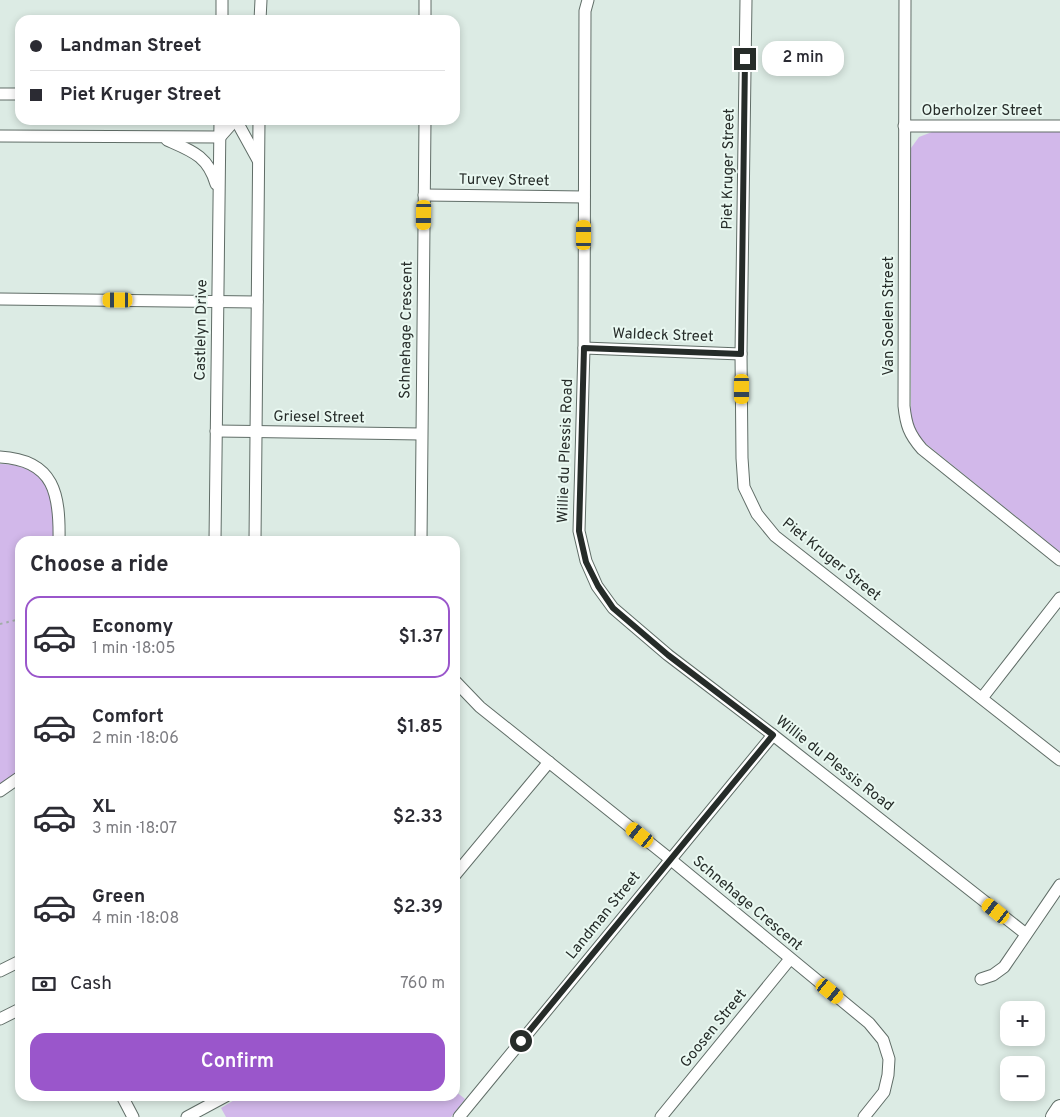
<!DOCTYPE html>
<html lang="en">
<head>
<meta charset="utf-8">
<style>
	body { margin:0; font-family:Overpass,sans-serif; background:#f2f2f3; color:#2b2b33; height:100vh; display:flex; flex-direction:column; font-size:19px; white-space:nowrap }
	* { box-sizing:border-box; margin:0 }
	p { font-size:16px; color:#7c7c81 }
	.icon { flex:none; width:28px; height:28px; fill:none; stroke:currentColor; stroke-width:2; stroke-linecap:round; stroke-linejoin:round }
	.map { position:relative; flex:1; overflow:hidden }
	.side { position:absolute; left:15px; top:536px; width:445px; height:565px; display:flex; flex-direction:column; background:#fff; border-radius:15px; box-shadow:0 2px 8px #0003 }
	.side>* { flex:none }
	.guide { position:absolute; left:15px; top:15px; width:445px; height:110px; border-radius:15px; box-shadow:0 2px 8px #0003; display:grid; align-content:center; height:110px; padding:0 15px; background:#fff }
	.controls { position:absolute; left:1000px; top:1001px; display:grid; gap:10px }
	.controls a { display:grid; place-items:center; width:45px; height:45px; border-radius:10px; background:#fff; box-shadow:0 2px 8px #0003; font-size:25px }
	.end { position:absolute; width:22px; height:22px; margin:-11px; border:6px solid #262c29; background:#fff; box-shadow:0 0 0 2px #fff }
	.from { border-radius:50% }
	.bubble { position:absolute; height:35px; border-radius:15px; background:#fff; box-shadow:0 2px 8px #0003; font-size:16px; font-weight:600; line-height:35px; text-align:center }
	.car { position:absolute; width:15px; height:30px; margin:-15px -8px; border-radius:6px; box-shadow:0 0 4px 1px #0007; background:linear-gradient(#f5c518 24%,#345 0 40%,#f5c518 0 76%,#345 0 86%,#f5c518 0) }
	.guide b { display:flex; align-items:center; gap:18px; height:48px; font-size:19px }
	.guide b+b { border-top:1px solid #e1e1e2 }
	.guide i { width:12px; height:12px; background:#2b2b33 }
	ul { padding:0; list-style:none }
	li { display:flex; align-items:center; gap:15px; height:82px; margin:0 10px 8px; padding:0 5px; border:2px solid transparent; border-radius:15px }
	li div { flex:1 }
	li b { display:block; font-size:19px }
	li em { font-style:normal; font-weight:600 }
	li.selected { border-color:#9a56cb }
	li>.icon { width:45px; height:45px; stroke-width:1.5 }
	h2 { padding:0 15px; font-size:22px; line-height:60px }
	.pay { display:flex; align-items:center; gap:12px; height:55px; padding:0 15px; font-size:19px }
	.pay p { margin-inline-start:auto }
	.primary-button { display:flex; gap:10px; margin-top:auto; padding:10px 15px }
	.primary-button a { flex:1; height:58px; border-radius:15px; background:#9a56cb; color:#fff; font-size:20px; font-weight:600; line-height:58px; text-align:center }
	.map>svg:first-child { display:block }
	.green { fill:#d2b8ea }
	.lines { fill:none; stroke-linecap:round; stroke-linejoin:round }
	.minor-casing { stroke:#606d67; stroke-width:13 }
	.highway-casing { stroke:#606d67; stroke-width:18 }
	.path { stroke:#a1ada7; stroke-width:2; stroke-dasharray:2.5 4; stroke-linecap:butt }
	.minor { stroke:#fff; stroke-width:11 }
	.highway { stroke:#fff; stroke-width:16 }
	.route { stroke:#262c29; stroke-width:6 }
	.labels { text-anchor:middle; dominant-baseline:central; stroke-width:4; stroke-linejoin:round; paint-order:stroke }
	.street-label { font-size:15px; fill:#262c29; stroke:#e9f8f1 }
</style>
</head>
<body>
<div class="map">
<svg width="1060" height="1117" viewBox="0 0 1060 1117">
	<rect width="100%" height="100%" fill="#dcebe4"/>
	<g class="green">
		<path d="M932 132H1060V552L925 443 916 432 911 421V148L919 137Z"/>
		<path d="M0 464C51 465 54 500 53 541H20V774L0 787Z"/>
		<path d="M455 1091 465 1099 451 1117H226L221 1108 241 1096H455Z"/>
	</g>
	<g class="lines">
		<g class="minor-casing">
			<g id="minor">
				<path d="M588 0 585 11 584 348 579 531 586 561 597 586 613 608 668 655 773 735 1026 934"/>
				<path d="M746 0 741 354 742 458 744 487 757 514 775 536 1060 760"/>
				<path d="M905 0 904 406C906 425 909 434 922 449L1060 560"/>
				<path d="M222 20V0"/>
				<path d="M260 20 261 0"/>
				<path d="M425 20V0"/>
				<path d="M0 94H20"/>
				<path d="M236 120 258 160"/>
				<path d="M904 126H1060"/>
				<path d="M0 136 220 137 235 120"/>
				<path d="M167 140C192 151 208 156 216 184"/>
				<path d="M424 195 584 197"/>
				<path d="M0 299 257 302"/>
				<path d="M584 348 741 354"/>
				<path d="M216 431 421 434"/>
				<path d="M0 457C55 460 60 495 59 541"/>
				<path d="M215 541 220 120"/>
				<path d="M255 541 259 120"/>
				<path d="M421 541 425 120"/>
				<path d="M455 681 480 707 670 859 869 1023 883 1040 889 1059 888 1075 884 1092 864 1117"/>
				<path d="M982 698 1060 598"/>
				<path d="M0 791 20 777"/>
				<path d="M455 875 549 762"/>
				<path d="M0 971 20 961"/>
				<path d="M981 979 993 975 1004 967 1060 885"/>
				<path d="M0 1019 20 1009"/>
				<path d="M122 1096 133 1117"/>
				<path d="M187 1117 226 1096"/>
				<path d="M459 1117 773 735"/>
				<path d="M661 1117 790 959"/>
			</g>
		</g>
		<g class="highway-casing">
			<path id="highway" d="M1054 1117 1060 1108"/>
		</g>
		<path class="path" d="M0 624 20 619"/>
		<use href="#minor" class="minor"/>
		<use href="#highway" class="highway"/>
	</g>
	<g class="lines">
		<path class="route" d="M521 1041 773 735 668 655 613 608 598 586 586 562 579 531 584 348 741 354 745 59"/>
	</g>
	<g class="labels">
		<g class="street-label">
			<text x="982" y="111">Oberholzer Street</text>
			<text transform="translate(729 169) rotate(-89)">Piet Kruger Street</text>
			<text transform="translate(504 181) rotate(1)">Turvey Street</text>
			<text transform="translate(889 316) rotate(-90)">Van Soelen Street</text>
			<text transform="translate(202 330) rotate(-89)">Castlelyn Drive</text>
			<text transform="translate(407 330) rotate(-89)">Schnehage Crescent</text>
			<text transform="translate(663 336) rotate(2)">Waldeck Street</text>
			<text transform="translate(319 418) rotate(1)">Griesel Street</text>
			<text transform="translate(566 451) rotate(-88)">Willie du Plessis Road</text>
			<text transform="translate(831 560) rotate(39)">Piet Kruger Street</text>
			<text transform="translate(834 764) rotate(38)">Willie du Plessis Road</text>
			<text transform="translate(747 904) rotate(40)">Schnehage Crescent</text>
			<text transform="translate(604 916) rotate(-51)">Landman Street</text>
			<text transform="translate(714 1029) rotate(-51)">Goosen Street</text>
		</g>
	</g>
</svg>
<div class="controls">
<a>+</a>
<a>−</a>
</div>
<i class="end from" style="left:521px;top:1041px"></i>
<i class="end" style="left:745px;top:59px"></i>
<div class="bubble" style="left:762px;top:41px;width:82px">2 min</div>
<i class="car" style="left:424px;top:215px;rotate:181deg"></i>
<i class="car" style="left:584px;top:235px;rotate:0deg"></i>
<i class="car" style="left:118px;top:300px;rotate:270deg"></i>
<i class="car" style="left:742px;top:389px;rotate:180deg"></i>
<i class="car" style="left:640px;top:835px;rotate:309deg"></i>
<i class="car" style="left:996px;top:911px;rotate:308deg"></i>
<i class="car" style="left:830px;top:991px;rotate:129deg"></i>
<div class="guide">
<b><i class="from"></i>Landman Street</b>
<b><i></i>Piet Kruger Street</b>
</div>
<section class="side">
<h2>Choose a ride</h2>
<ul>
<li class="selected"><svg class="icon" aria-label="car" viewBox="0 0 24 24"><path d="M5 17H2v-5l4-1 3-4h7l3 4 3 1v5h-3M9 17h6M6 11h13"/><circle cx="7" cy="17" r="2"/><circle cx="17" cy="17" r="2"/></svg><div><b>Economy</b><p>1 min · 18:05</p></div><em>$1.37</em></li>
<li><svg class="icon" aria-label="car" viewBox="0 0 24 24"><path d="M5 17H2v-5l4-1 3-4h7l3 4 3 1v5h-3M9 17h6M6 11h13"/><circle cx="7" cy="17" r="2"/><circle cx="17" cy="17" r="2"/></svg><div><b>Comfort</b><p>2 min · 18:06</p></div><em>$1.85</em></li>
<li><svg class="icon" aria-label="car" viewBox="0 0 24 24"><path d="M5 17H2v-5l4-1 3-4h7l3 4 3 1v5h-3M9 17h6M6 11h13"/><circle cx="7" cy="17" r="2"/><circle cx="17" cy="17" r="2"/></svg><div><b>XL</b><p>3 min · 18:07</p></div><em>$2.33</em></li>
<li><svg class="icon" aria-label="car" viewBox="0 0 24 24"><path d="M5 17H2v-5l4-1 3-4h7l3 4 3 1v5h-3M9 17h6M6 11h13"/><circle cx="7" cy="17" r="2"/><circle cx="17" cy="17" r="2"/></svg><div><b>Green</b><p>4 min · 18:08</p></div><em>$2.39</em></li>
</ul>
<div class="pay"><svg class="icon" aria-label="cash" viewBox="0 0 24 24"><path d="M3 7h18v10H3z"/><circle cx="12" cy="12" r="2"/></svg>Cash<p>760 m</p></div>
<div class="primary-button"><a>Confirm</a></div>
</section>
</div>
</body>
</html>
